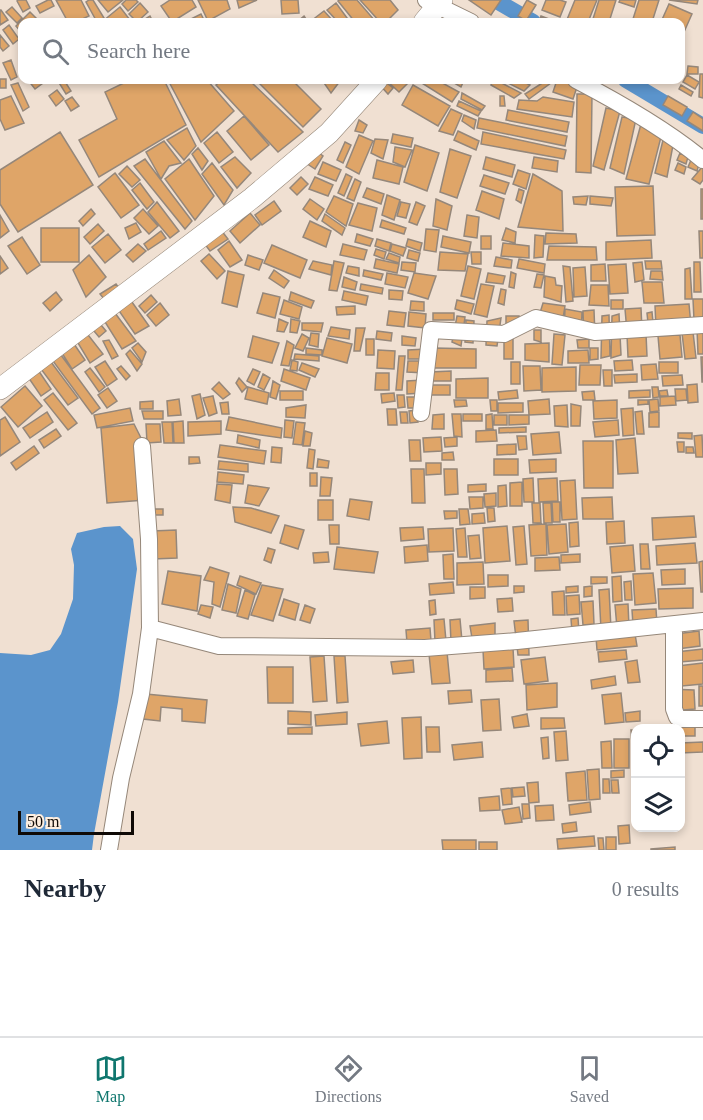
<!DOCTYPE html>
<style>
body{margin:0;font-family:Georgia,serif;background:#f2f2f3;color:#1f2937}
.controls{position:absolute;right:18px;bottom:18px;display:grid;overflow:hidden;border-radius:12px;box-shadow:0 3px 9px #0003}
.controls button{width:54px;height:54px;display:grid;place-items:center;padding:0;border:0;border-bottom:2px solid #e0e1e3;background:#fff;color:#1f2937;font:30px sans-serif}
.scale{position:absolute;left:18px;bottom:15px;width:116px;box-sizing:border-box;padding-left:6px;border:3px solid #0f0a06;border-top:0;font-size:16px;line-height:21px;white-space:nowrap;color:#0f0a06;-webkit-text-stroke:4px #fdeedf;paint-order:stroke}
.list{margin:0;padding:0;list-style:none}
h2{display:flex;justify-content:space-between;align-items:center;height:78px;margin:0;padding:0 24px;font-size:26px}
h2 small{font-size:20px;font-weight:400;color:#747a83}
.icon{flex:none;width:33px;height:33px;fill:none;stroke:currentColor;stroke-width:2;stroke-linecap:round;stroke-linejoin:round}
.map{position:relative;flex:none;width:703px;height:850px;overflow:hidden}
.search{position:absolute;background:#fff;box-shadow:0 3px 9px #0003;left:18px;right:18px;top:18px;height:66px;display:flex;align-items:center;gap:15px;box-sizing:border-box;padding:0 21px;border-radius:12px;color:#747a83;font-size:22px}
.sheet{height:186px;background:#fff}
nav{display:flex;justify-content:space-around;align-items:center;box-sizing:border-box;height:84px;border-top:2px solid #e0e1e3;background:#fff;font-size:16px;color:#747a83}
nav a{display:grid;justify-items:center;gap:3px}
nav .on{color:#0f766e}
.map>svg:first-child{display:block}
</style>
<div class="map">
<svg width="703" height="850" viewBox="0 0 703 850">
<rect width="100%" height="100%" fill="#f0e0d2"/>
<path fill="#5b94cc" d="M120,526l13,13 4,30 -19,133 -24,132 -2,16h-92v-197l31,2 19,-5 11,-16 12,-35 1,-34 -3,-16 6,-16 27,-6z"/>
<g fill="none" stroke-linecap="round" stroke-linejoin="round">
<path stroke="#5b94cc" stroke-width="16" d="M495,0l38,22
M626,80l77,46"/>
</g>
<path fill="#dfa568" stroke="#95877a" stroke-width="1.5" d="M18,0h8l4,8 -7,4 -6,-11z
M48,0h3l3,6 -14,7 -4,-7z
M56,0h25l8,16 -13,6h-8z
M89,0h4l11,18 -7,4 -11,-20z
M98,0h25l-15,12z
M126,0h10l2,2 -10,9 -6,-7z
M170,0h22l4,7 -24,15 -11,-16z
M198,0h29l3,9 -22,12z
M237,0h20l-18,8z
M281,0h17l1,13 -17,1z
M339,0h18l19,22h-21l-17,-21z
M360,0h30l8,10 -12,12h-6z
M469,0h32l-10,15z
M527,0l9,5 -10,16 -8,-5z
M546,0h14l6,2 -6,15 -18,-7z
M575,0h22l-9,22h-22z
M599,0h17l-7,22h-17z
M620,0h16l-2,7 -15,-5z
M639,0h20l-7,22h-6l-13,-3z
M669,0h29l-1,4z
M140,3l8,9 -11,10 -8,-8z
M336,3l14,19h-12l-11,-12z
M669,4l23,10 -12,27v-19h-19z
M12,7l10,11 -5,5 -11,-11z
M120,7l10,13 -3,2h-22l-2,-1z
M0,10h1l7,10 -8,5z
M324,11l10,11h-22l-1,-1z
M30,12l6,6 -4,4h-10l-1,10 -5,-6z
M201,14l4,8h-20z
M150,16l3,6h-13z
M304,16l4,6h-9l-1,-1z
M541,16l16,6h-18z
M49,19h15v3h-15z
M9,25l10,14 -6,5 -10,-14z
M0,35l9,11 -6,5 -3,-4z
M11,60l6,17 -6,3 -8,-17z
M688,66l10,1v7h-11z
M700,74h3v24l-4,-1z
M687,75l12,7 -4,7 -12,-7z
M0,79h6v9h-6z
M28,80h13l2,3 -8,6z
M60,80h4l7,11 -5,3 -8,-13z
M130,80h34l22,45 -87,52 -20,-37 38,-21 -12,-27z
M168,80h39l27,31 -33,31z
M222,80h27l54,52 -25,20 -62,-67z
M256,80h36l29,29 -18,18z
M322,80h17l1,1 -9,12z
M383,80l10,8 -5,6 -9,-10z
M386,80h17l4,4 -8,8z
M417,80h20l22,12 -7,10z
M449,80h15l-3,7z
M492,80h4l25,13 -7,5 -23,-13z
M502,80h18l10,5 -6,6z
M547,80h8l-26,19 -4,-5z
M557,80h6l15,4 -5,15 -20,-7z
M18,83l11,24 -6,4 -12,-26z
M413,85l37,21 -12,20 -36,-21z
M681,85l12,7 -2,4 -12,-7z
M57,90l7,9 -8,7 -7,-10z
M462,93l23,13 -3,4 -21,-11z
M577,94h15l-1,79 -15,-1z
M11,96l13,27 -19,7 -5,-11v-19z
M500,96h4l1,10h-5z
M668,96l19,11 -5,9 -19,-11z
M72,97l7,9 -8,5 -6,-10z
M543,97l31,5 -2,15 -55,-8 2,-9 18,1z
M459,101l22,10 -3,5 -21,-10z
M606,108l14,3 -16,59 -11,-4z
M451,109l11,5 -9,21 -14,-4z
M508,110l61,12 -2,10 -61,-12z
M693,112l10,7v12l-16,-10z
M464,115l12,5 -2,9 -12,-8z
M244,116l25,29 -18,15 -24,-29z
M622,117l14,2 -12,55 -14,-6z
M479,118l88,18 -2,10 -88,-18z
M359,120l8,5 -4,8 -8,-2z
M641,124l21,9 -13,51 -23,-5z
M187,128l9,18 -12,14 -17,-20z
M458,131l21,10 -3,9 -22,-10z
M60,132l33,53 -75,47 -18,-28v-34z
M217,132l16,20 -14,11 -15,-20z
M483,132l83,18 -2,9 -83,-15z
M393,134l20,4 -2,9 -20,-4z
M359,135l14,6 -14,33 -13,-7z
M664,136l10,4 -7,37 -12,-4z
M375,139l13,1 -5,19 -12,-6z
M164,141l17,22 -12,3 -8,13 -15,-27z
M345,142l6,3 -8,18 -6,-3z
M415,145l24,8 -12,38 -23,-9z
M395,147l17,3 -7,17 -12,-5z
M198,148l10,13 -6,9 -10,-16z
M450,149l21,7 -14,42 -17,-6z
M315,150l8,6 -8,13 -9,-6z
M680,153l8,4 -2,7 -9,-4z
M235,157l16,16 -14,15 -16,-21z
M486,157l29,8 -3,12 -29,-8z
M534,157l24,4 -1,11 -25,-4z
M145,159l47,62 -7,8 -51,-63z
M189,159l25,37 -19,24 -30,-41z
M377,160l26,7 -4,17 -26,-6z
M691,160l8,4 -2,7 -9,-4z
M323,162l18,8 -5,11 -18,-7z
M212,163l21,27 -9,15 -22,-31z
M678,163l8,4 -2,7 -9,-4z
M127,166l13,14 -8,7 -13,-13z
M703,166v14l-3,4 -8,-5z
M518,170l12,4 -4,15 -13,-5z
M115,173l24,32 -18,13 -23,-31z
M346,174l6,3 -8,19 -6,-3z
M533,174l29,17 1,40 -45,-4z
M484,175l25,8 -4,11 -25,-8z
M301,177l7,7 -11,11 -7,-7z
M315,177l18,8 -5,11 -19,-7z
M355,179l6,3 -7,19 -7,-3z
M140,183l14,19 -7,7 -15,-19z
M653,186l2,49 -38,1 -2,-49z
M367,188l17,6 -3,10 -18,-7z
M519,189l5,2 -3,12 -5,-3z
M701,189h2v30h-2z
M482,191l22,8 -5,20 -23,-9z
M387,195l13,5 -6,20 -12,-5z
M334,196l19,8 -7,22 -20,-14z
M588,196l-2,9 -12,-1 -1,-7z
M590,196l23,2 -2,8 -21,-2z
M310,199l14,10 -7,11 -14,-11z
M436,199l16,7 -5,24 -14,-4z
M274,201l7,10 -19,14 -7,-10z
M157,202l22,29 -9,7 -22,-26z
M401,202l9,2 -4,14 -9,-2z
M416,202l9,4 -8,19 -8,-3z
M358,203l19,5 -5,23 -23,-6z
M91,209l4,5 -12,12 -4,-5z
M143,209l15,17 -9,8 -15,-16z
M250,213l10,12 -20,18 -10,-12z
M325,214l20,14 -3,7 -20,-14z
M0,215l9,16 -9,7z
M467,215l12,2 -2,21 -13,-2z
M382,220l24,8 -2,6 -24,-7z
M310,221l21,10 -5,16 -23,-10z
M136,223l5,9 -12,7 -4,-11z
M98,224l6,7 -14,13 -6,-7z
M41,228h38v34h-38z
M506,228l10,4 -1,11 -13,-3z
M426,229l13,1 -3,22 -12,-2z
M221,230l7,9 -18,12 -6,-8z
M161,231l5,7 -18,12 -4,-6z
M699,231h4v27h-3z
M546,233l30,1 1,9 -32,1z
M108,234l13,16 -16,13 -13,-16z
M357,234l16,5 -3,7 -15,-4z
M535,235l9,1 -1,21 -9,1z
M443,236l28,6 -2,11 -28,-6z
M481,236h10v13h-10z
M22,237l18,28 -13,9 -19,-28z
M377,239l14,4 -2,8 -14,-5z
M408,239l14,4 -2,8 -14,-5z
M651,240l1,18 -46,2v-18z
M229,241l13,19 -12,7 -12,-17z
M503,243l26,3v12l-28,-2z
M138,244l8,7 -13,11 -7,-7z
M343,244l24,6 -3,10 -24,-5z
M392,244l14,4 -3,8 -13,-5z
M272,245l35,15 -7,18 -36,-15z
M549,246l47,1 1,13h-50z
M376,249l10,3 -2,7 -10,-4z
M409,250l11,3 -2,8 -11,-3z
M440,252l28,2 -3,17 -27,-1z
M471,252h10v12h-9z
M389,253l11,4 -1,6 -13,-4z
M209,254l16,17 -8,8 -16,-18z
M89,255l17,22 -20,20 -13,-27z
M248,255l15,5 -4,10 -14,-5z
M0,256l8,12 -8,6z
M496,257l16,3 -1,8 -17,-2z
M376,259l23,5 -2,9 -23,-5z
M519,259l26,5 -1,9 -27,-5z
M313,261l19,4 -1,10 -22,-6z
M334,261l10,2 -7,28 -8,-1z
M645,261h16l1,8h-16z
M402,262l14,1 -1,9 -14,-2z
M642,262l2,18 -9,2 -2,-19z
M694,262h6l1,30h-7z
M605,264l1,17h-15v-16z
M626,264l2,29 -18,1 -2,-29z
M348,266l11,2v8l-13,-3z
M468,266l13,3 -7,30 -13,-3z
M563,266l7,1 3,34 -7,1z
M585,267l2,29 -13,1 -1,-29z
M690,268l2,31h-7v-30z
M274,270l15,11 -5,7 -15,-10z
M364,270l19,4 -2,6 -18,-4z
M228,271l16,4 -7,32 -15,-4z
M651,271h11l1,9 -13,-1z
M511,272l5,2 -2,14 -5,-1z
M387,273l21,4 -3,11 -20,-4z
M414,273l22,3 -8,23 -20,-6z
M488,273l17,3 -2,8 -17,-2z
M537,274l7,1 -3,13 -7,-1z
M545,276l10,2 1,7 6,1 -1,16 -17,-5z
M344,277l13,5 -2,8 -13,-3z
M642,282h20l2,21h-20z
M116,284l8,11 -15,10 -9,-11z
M361,284l22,4 -1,6 -22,-4z
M481,284l13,2 -7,31 -13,-3z
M591,285h17l1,21 -20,-1z
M501,289l5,1 -2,15 -6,-2z
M389,290l14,1 -1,9 -13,-1z
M344,291l24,5 -2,9 -24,-5z
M56,292l6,8 -12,11 -7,-8z
M291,292l23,9 -3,7 -22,-8z
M263,293l17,4 -5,21 -18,-5z
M127,295l22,31 -14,8 -20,-29z
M151,295l6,7 -12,11 -6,-7z
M693,299h10v20l-9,1z
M284,300l18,7 -3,12 -19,-5z
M457,300l17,4 -3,10 -16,-5z
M611,300h12v9h-12z
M411,301l13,1v9l-14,-1z
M160,303l9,12 -13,11 -9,-11z
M543,303l22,3 -4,24 -25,-4z
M689,304l2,22 -35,1 -1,-21z
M355,306v8l-18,1 -1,-8z
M641,308l1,22 -15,2 -2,-23z
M565,309l17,3 -1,24 -17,-3z
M594,310l1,27h-11l-1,-26z
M389,311l17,2 -2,14 -17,-2z
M409,312l17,2 -1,14 -17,-2z
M652,312l2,21h-5l-2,-20z
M115,313l21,28 -14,8 -17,-27z
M433,313h21v7h-21z
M619,314l2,41 -10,3 1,-42z
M609,315l1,41 -9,2 1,-42z
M457,316l8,1 -4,29 -9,-4z
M506,316h13l-1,17h-12z
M501,318l-4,28 -11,-1 1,-24z
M96,319l10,12 -7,6 -10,-12z
M279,319l9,4 -4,9 -7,-1z
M291,319l9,2 -3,12 -7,-1z
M466,320l8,1 -1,22 -8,-1z
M302,323h21l-2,9 -19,-2z
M331,327l19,3 -1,9 -21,-3z
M356,328h9l-5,23h-6z
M697,329h6v25h-5z
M534,330h7v12l-7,-2z
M85,331l18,23 -13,9 -15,-25z
M377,331l15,2 -1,8 -15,-2z
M693,332l3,26 -11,1 -3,-26z
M311,333l8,1 -1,13 -9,-2z
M302,334l7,4 -6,13 -8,-3z
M554,334l11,1 -3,30 -10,-1z
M646,334l1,22 -19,1 -1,-22z
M680,335l2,22 -22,2 -2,-23z
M253,336l26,7 -7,20 -24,-6z
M402,336l14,2 -1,8 -13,-1z
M504,337h9v22h-9z
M327,338l25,6 -5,19 -25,-7z
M366,339h8v16h-8z
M589,339v9h-11l-1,-8z
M109,340l9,16 -6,3 -9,-18z
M72,341l13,19 -13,9 -12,-19z
M287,341l7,4 -5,21 -8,-1z
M138,343l8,9 -4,10 -10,-14z
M549,343v19l-24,-2v-16z
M306,348l16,2v5l-16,-1z
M435,348l41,1v19h-42z
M590,348h8v11l-8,1z
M426,349v10h-18v-9z
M130,350l12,14 -5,7 -11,-17z
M378,350l17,1 -1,18 -17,-1z
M588,350l1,13h-21v-12z
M58,351l42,57 -8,6 -42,-57z
M295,354l24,2v5l-25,-2z
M399,356h6l-3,34h-6z
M701,357h2v25h-1z
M48,358l30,40 -10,7 -30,-40z
M292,360l6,2 -1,9 -7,-1z
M632,360l1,10 -18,1 -1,-10z
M105,361l12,18 -10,7 -12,-19z
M408,361h17v12l-18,-1z
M511,362h9v22h-9z
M659,362h19v11h-19z
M302,363l17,6 -4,8 -16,-7z
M656,364l2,15 -16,1 -1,-15z
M580,365h21l-1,20h-21z
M121,366l9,10 -4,4 -9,-11z
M523,366h17l1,24 -17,1z
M36,367l15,22 -10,7 -15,-22z
M576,367v24l-34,1v-24z
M90,368l15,19 -6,5 -14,-20z
M253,369l7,3 -6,13 -7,-4z
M284,369l26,9 -4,12 -25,-9z
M603,370h9v16h-8z
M451,371v10h-21v-9z
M376,373h13v17h-14z
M263,374l7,4 -6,12 -6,-3z
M637,374v8l-22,1 -1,-8z
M682,375l1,10 -20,1 -1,-10z
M239,378l8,9 -5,5 -6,-9z
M488,378v20h-32v-19z
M422,380l1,13 -16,1v-13z
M273,381l7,4 -4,14 -6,-2z
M219,382l11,12 -7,5 -11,-10z
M697,384l1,18 -10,1 -1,-18z
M429,385h21v10h-21z
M25,386l17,20 -24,21 -17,-20z
M248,387l21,6 -2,11 -22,-5z
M652,387h6l1,10 -6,1z
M108,388l9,13 -10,7 -9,-13z
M675,389h11l1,11 -11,1z
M517,390l1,8 -19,2 -1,-8z
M650,390v7l-21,1v-7z
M667,390l1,6h-8l-1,-5z
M280,391h23v9h-23z
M594,391l1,9h-12l-1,-8z
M53,393l24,30 -9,7 -24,-30z
M394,393l1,8 -13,2 -1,-9z
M200,394l5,21 -8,4 -5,-23z
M397,395h7l1,12 -7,1z
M213,396l4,17 -8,3 -6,-18z
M675,396l1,9 -16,1v-9z
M407,397h11v11h-10z
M179,399l2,16 -13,1 -1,-15z
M549,399l1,15 -21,1 -1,-14z
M658,399l1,12 -9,1 -1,-12z
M454,400h12l1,6 -12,1z
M490,400h7v11h-6z
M617,400v18l-23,1 -1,-18z
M638,400h10v4l-10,1z
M153,401v8h-13v-7z
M228,402l1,12h-7l-2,-11z
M498,403h25v9l-25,1z
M571,404l10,2 -1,20h-9z
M306,405l-1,13 -19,-1v-9z
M567,405l1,22 -13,-1 -1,-20z
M130,408l3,13 -36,7 -3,-13z
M633,408l1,27 -11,1 -2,-27z
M387,409h9l1,16h-9z
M417,410l1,12 -8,1 -1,-12z
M142,411h21v8h-19z
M642,411l2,23h-7l-2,-22z
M47,412l6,10 -23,16 -7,-10z
M400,412h7l1,11h-7z
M659,412v15h-10v-14z
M444,414v15h-12l1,-14z
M452,414h9l1,23 -8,-1z
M463,414h19v7h-19z
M492,414l1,15h-7v-14z
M494,415h13v10h-13z
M509,415h20v9l-20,1z
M5,417l15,25 -20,14v-36z
M229,417l53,11 -1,10 -55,-8z
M285,420l9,1 -2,17 -8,-1z
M618,420l1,15 -24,2 -2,-15z
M183,421l1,22h-10l-1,-21z
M221,421v13l-33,2v-14z
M162,422h10l1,21h-9z
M296,422l9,1 -3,22 -9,-1z
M134,424l8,16 3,60 -38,3 -6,-75z
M146,424h14l1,18 -14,1z
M526,427v5l-27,1v-5z
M56,429l5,7 -17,12 -5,-8z
M496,430l1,11 -21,1v-11z
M305,431l7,2 -2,13h-7z
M559,432l2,21 -28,2 -2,-21z
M678,433h14v6l-14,-1z
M238,435l22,5 -1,8 -22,-5z
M702,435l1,22h-7l-2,-21z
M517,436h9l1,13 -8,1z
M441,437l1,14 -18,1 -1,-14z
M457,437v9l-12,1 -1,-9z
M635,438l3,35 -20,1 -2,-34z
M409,440h11l1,21h-11z
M583,441h30v47h-29z
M677,442h7v10h-6z
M516,444v10l-19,1v-10z
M220,445l46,6 -2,13 -46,-7z
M34,446l5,7 -23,17 -5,-7z
M272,447l10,1 -1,15 -10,-1z
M686,447h7l1,6h-8z
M309,449l6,1 -2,19 -6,-1z
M453,452l1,8h-12v-7z
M189,457h10l1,6 -11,1z
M318,459l11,2 -1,7 -11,-1z
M494,459h24v16h-24z
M556,459v13l-26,1 -1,-13z
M219,461l29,3v8l-30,-3z
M426,463h15v11l-15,1z
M411,469h13l1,34h-13z
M444,469h13l1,25 -13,1z
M218,472l26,3 -1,9 -26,-2z
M310,473h7v13h-7z
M321,477l11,1 -2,18h-10z
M533,478l1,24h-10l-1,-23z
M557,478l1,23 -19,1 -1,-23z
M575,480l2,39 -15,1 -2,-39z
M522,482v24h-12v-23z
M217,484l15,1 -2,18 -15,-3z
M486,484v7l-18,1v-7z
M248,485l21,3 -10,18 -14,-3z
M506,485l1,21 -9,1v-21z
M496,493v13l-11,1 -1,-13z
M469,497h14v11l-13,1z
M612,497l1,22h-30l-1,-21z
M350,499l22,3 -3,18 -22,-4z
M318,500h15v20h-15z
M552,502h8v20h-7z
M532,503h8l1,20h-8z
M543,503h8l1,20h-8z
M233,507l18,1 28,8 -8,17 -36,-11z
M487,508h7l1,13 -7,1z
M154,509h9v6h-9z
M459,509h9l2,15 -10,1z
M444,511h13v7l-12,1z
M484,513l1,10 -13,1v-10z
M694,516l2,21 -43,3 -1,-22z
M624,521l1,22 -18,1 -1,-22z
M578,522l1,24 -9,1 -1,-24z
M546,524l1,31 -16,1 -2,-31z
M566,524l2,28 -19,2 -2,-29z
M285,525l19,5 -6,19 -18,-6z
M329,525h10v19h-9z
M507,526l3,35 -25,2 -2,-35z
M524,526l3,38 -11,1 -3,-38z
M423,527l1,12 -23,2 -1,-13z
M453,528l1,23 -25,1 -1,-23z
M465,528l2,29h-9l-2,-28z
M176,530l1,28 -24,1 -1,-28z
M479,535l2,23 -11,1 -2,-23z
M695,543l2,20 -40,2 -1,-19z
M640,544h8l2,25h-9z
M427,545l1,16 -23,2 -1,-16z
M633,545l2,26 -23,2 -2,-26z
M337,547l41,5 -4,21 -40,-4z
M268,548l7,2 -4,13 -7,-3z
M328,552l1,10 -15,1 -1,-10z
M453,554l1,25h-10l-1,-24z
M580,554v8l-19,1v-8z
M559,557l1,13 -25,1v-13z
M703,561v31h-2l-2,-30z
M483,562l1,22 -27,1v-22z
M210,567l19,6 -9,34 -8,-3 2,-22 -10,-2z
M685,569v15l-23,1 -1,-15z
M168,571l33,5 -4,35 -35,-7z
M653,573l3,30 -21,2 -2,-31z
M488,575h20v11l-20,1z
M240,576l21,7 -5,11 -19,-9z
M621,576l1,25 -9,1 -1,-25z
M591,577h16v6l-16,1z
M631,581l1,19h-7l-1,-18z
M453,582l1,11 -24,2 -1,-11z
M228,584l13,5 -5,24 -14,-3z
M262,585l21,4 -10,32 -22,-6z
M514,586h10v6l-10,1z
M578,586v6l-12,1v-6z
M592,586v10l-8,1v-10z
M470,587h15v11l-15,1z
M693,588v20l-34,1 -1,-20z
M609,589l2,40 -10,1 -2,-40z
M245,590l10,5 -7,24 -11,-3z
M564,591l1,24h-12l-1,-23z
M579,595l1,19 -13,1 -1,-19z
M512,598l1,13 -15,1 -1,-13z
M284,599l15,5 -4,16 -16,-5z
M435,600l1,14 -6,1 -1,-14z
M593,601l1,23 -11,1 -2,-23z
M628,604l1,23 -12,1 -2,-23z
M201,605l12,2 -3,11 -12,-4z
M305,605l10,4 -5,14 -10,-3z
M656,609l1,15 -24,1 -1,-15z
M578,618l1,14h-7l-1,-13z
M444,619l2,22 -11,1 -1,-22z
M460,619l2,22 -11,1 -1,-22z
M528,620l1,35h-11l-4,-34z
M495,623v14l-23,1 -2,-12z
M430,628l1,13 -24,2 -1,-13z
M699,631l1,15 -30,4 -2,-15z
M635,634l2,12 -40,4 -1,-13z
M513,648l1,19 -30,2 -1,-19z
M703,649v11l-35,3 -1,-10z
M626,650l1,9 -28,3 -1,-10z
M447,652l3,31 -18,1 -3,-30z
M324,656l3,45 -14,1 -3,-45z
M334,656h11l3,46 -11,1z
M545,657l3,24 -24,3 -3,-24z
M413,660l1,12 -21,2 -2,-12z
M637,660l3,22 -12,1 -3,-21z
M703,663v21l-32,3 -2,-20z
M267,667h26v36h-25z
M512,668l1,13 -27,1v-12z
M615,676l1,9 -24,4 -1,-9z
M557,683v24l-30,3 -1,-25z
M699,686h4v20h-4z
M669,689l25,1 1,19 -24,2z
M471,690l1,12 -23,2 -1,-13z
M621,693l3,29 -19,2 -3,-29z
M146,694l61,6 -2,23 -23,-2v-12l-21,-2 -1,14 -17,-2z
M499,699l2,31 -18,1 -2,-31z
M288,711l23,1v13l-23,-1z
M640,711v10l-14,1 -1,-9z
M347,712v12l-31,2 -1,-11z
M527,714l2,12 -15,2 -2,-11z
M421,717l1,41 -18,1 -2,-41z
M541,718h23l1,10 -24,1z
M387,721l2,22 -28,3 -3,-22z
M695,725v11h-15v-8h-2v-2z
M312,727v7h-24v-6z
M426,727h13l1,25h-13z
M631,730h5v28h-3z
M566,731l2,29 -12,1 -2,-29z
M548,737l1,21 -6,1 -2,-21z
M614,739h15v29h-15z
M611,741l1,27h-10l-1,-26z
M482,742l1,15 -29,3 -2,-15z
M703,742v10l-23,1v-10z
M599,769l1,30 -11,1 -2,-30z
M624,770v7l-13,1v-7z
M585,771l2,29 -19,1 -2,-28z
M603,779h6l1,14h-7z
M611,780h7l1,13h-7z
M538,782l1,20 -10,1 -2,-20z
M524,787l1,9 -12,1 -1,-9z
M511,788l1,16 -9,1 -2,-16z
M499,796l1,14 -20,1 -1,-13z
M590,802l1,10 -21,3 -1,-10z
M522,804h7l1,14 -7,1z
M553,805l1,15 -18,1 -1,-15z
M519,807l3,15 -17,2 -3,-14z
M576,822l1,9 -14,2 -1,-9z
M629,825l1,18 -11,1 -1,-18z
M594,836l1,10 -37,3 -1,-10z
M606,837h10v13h-10z
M598,838h5l1,12h-5z
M442,840h34v10h-33z
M479,842h18v8h-18z
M675,847v3h-24v-1z"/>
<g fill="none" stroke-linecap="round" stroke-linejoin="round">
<defs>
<path id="minor" d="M426,0l45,22
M576,80c42,22 90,49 127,80
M421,413l10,-83 73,4 32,-16 59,14 108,-7
M674,625v84l3,8 5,2h21
M150,628l69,18 206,2 92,-7 186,-20
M109,850l12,-72 20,-84 9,-66 -1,-89 -7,-93"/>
<path id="tertiary" d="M424,22l18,-22
M0,389l252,-191 77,-65 48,-53"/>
</defs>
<use href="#minor" stroke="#958779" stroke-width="18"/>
<use href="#tertiary" stroke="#958779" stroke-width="22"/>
<use href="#minor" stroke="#fff" stroke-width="16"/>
<use href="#tertiary" stroke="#fff" stroke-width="21"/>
</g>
</svg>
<div class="controls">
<button><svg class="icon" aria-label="locate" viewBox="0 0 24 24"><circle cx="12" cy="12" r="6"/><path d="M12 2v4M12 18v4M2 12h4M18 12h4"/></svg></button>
<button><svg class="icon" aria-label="layers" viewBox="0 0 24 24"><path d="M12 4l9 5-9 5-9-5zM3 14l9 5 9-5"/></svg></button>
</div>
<div class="scale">50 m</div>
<div class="search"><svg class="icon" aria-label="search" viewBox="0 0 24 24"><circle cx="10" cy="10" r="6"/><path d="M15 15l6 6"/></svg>Search here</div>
</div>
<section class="sheet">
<h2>Nearby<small>0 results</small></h2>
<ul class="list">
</ul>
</section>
<nav>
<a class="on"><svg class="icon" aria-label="map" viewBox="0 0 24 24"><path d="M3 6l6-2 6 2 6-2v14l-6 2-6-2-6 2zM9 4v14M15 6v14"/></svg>Map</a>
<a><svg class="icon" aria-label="directions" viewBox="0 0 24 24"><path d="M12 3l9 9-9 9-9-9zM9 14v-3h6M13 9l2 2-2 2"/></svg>Directions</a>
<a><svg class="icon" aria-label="saved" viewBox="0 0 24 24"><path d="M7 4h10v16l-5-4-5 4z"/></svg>Saved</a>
</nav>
